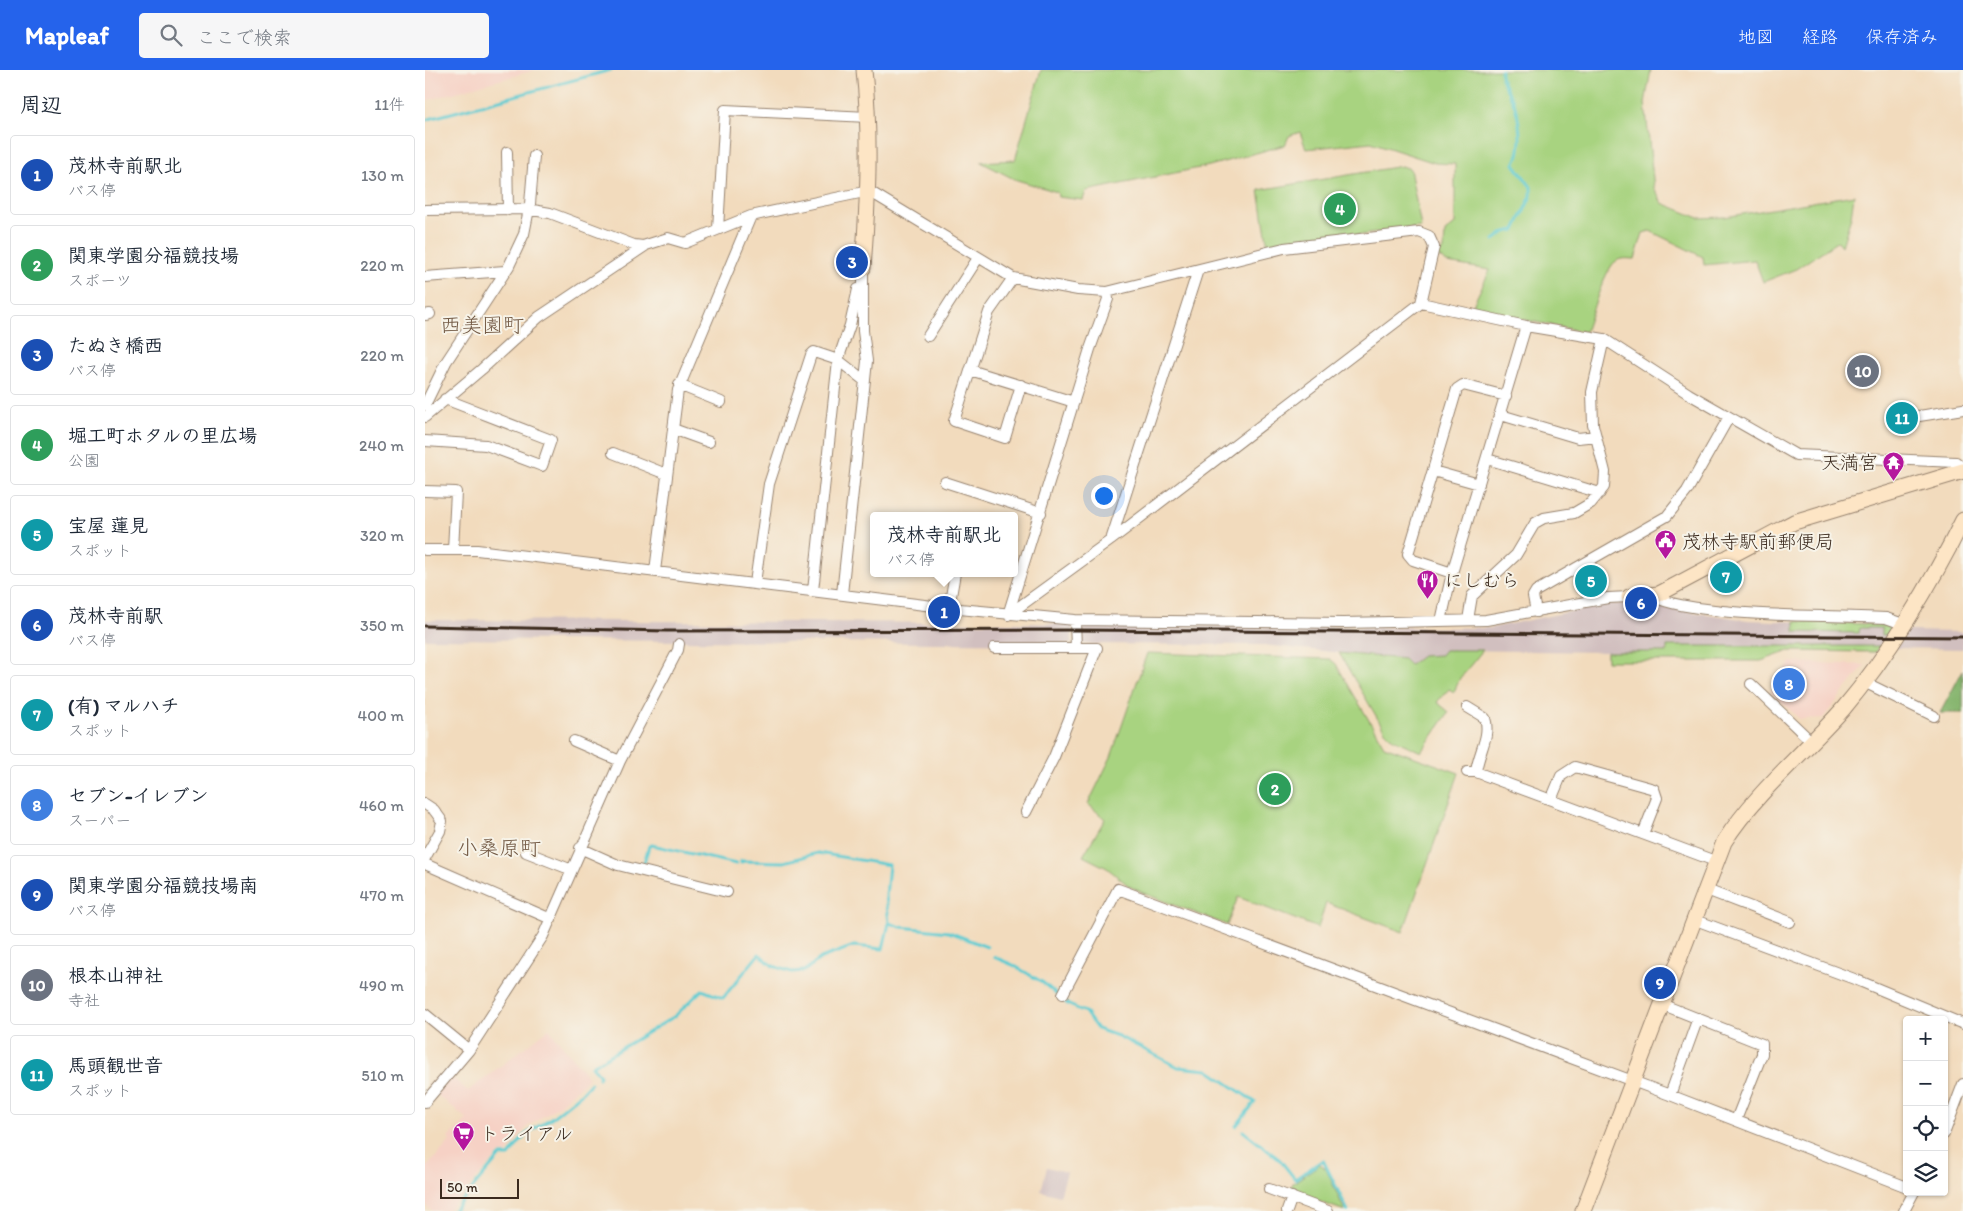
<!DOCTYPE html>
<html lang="ja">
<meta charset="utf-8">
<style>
body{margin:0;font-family:Itim,"Klee One",sans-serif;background:#f6f6f7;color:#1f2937}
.controls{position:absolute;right:15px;bottom:15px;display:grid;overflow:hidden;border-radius:5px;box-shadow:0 1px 4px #0004}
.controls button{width:45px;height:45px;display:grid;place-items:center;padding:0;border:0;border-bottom:1px solid #e0e1e3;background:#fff;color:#1f2937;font:25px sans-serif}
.scale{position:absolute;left:15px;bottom:12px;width:79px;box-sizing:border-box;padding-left:5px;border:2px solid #3b2a1e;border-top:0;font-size:14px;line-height:18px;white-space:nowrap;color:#3b2a1e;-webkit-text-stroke:4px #f7f3e8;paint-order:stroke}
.you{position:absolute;left:678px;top:425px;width:18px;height:18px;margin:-12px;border:4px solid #fff;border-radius:50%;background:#1a73e8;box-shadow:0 0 0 8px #1a73e833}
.badge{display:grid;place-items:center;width:32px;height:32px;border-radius:50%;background:#2563eb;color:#fff;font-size:16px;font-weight:700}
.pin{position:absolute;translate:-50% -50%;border:2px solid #fff;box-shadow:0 1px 5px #0006}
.popup{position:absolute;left:445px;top:442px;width:148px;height:65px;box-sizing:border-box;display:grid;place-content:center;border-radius:5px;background:#fff;filter:drop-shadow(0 1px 4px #0005);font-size:16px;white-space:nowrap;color:#747a83}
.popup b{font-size:19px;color:#1f2937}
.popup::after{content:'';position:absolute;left:50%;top:100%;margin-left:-10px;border:10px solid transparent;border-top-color:#fff}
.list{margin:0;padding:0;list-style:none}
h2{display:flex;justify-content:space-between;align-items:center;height:65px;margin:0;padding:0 20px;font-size:21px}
h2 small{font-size:16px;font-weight:400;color:#747a83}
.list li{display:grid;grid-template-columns:32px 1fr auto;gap:15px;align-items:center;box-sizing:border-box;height:80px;margin:0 10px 10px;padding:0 10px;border:1px solid #e0e1e3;border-radius:5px}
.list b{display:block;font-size:19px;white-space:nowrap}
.list p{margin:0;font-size:16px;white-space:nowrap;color:#747a83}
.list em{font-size:16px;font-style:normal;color:#747a83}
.icon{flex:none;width:28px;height:28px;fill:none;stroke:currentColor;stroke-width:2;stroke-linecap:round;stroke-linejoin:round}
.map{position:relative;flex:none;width:1538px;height:1141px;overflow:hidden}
header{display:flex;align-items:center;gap:30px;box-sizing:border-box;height:70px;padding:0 25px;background:#2563eb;color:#fff}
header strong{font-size:24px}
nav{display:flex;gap:28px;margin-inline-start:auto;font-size:18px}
.search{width:350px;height:45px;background:#f6f6f7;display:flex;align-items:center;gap:12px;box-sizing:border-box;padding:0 18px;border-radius:5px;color:#747a83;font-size:19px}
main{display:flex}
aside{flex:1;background:#fff}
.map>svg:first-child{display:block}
</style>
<header>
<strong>Mapleaf</strong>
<div class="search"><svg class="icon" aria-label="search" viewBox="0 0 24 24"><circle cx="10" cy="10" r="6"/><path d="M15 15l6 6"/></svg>ここで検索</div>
<nav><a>地図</a><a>経路</a><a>保存済み</a></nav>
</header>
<main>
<aside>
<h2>周辺<small>11件</small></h2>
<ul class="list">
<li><span class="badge" style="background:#1a4fb4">1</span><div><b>茂林寺前駅北</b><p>バス停</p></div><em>130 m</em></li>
<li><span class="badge" style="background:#2e9e5b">2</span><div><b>関東学園分福競技場</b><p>スポーツ</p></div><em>220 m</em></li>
<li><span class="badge" style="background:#1a4fb4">3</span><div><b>たぬき橋西</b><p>バス停</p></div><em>220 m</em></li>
<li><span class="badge" style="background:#2e9e5b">4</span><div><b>堀工町ホタルの里広場</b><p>公園</p></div><em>240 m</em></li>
<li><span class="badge" style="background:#0f9aa8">5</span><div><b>宝屋 蓮見</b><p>スポット</p></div><em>320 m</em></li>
<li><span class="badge" style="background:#1a4fb4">6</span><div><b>茂林寺前駅</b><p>バス停</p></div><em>350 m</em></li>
<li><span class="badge" style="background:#0f9aa8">7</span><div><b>(有) マルハチ</b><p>スポット</p></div><em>400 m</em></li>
<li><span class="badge" style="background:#3f7fe0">8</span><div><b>セブン-イレブン</b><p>スーパー</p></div><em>460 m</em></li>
<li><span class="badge" style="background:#1a4fb4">9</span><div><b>関東学園分福競技場南</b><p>バス停</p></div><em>470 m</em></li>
<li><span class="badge" style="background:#6b7280">10</span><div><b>根本山神社</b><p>寺社</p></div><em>490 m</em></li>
<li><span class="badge" style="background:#0f9aa8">11</span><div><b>馬頭観世音</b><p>スポット</p></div><em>510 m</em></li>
</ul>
</aside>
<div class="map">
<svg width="1538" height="1141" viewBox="0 0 1538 1141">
<rect width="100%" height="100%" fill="#f7f3e8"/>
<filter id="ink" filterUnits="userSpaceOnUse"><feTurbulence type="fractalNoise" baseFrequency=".02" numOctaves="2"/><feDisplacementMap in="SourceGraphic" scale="10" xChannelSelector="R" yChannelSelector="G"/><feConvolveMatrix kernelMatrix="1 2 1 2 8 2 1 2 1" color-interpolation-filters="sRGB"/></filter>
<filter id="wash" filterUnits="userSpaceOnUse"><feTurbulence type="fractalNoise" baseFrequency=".0096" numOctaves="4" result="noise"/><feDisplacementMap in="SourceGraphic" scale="20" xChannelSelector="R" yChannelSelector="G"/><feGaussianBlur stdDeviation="1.12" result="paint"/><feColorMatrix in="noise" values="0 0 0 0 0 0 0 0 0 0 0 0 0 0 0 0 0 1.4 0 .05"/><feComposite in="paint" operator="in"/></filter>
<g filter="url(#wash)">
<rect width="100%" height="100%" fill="#f2dbbd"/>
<path fill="#f6d1c5" d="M0,0h110l-110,31z
M1366,592l74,3 -42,53 -23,1 -30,-27z
M124,959l40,49 -32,29 -30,20 -21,27h-7l-52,57h-14l-8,-6v-36l25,-28 -2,-3 19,-19 -31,-25 14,-18 18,15z"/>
<path fill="#d1bfbf" d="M1206,533l117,17 140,5 2,5 -14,22 -87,-1 -28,10h-154l-1,-9 -161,-2 -4,5 -19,1 -13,9 -5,-6 -142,-14 -178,-1 -4,-3v-13l2,-3 409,3 111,-23z
M0,550l584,3 62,1 2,3 -2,17 -646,-5z
M1483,561l55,1v17l-68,-1z
M622,1097l20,5 -7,24 -19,-5z"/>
<path fill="#a8d380" stroke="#727e4f" d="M616,0h610l-6,33 9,85 8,15 37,15 26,-1 129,-22 -3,22 -9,29 -4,-5 -42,28 -33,13 -8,-22 -51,5 -1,-8 -53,-26 -7,2 -8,26c-7,0 -14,-2 -20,3 -11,9 -24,54 -30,70l-114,-23 19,-39 -43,-7 -11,-8 8,-6 1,-17 10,-8v-60l-20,-1 -64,-21 -65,7 -6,-17 -11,4 -4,9 -76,21 -123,25 -3,9 -25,-3 -1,-5 -43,-13 -33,-17 34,-2z
M977,96l8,3 11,58 -153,20 -9,-57z
M1370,551l93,4 2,5 -1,5h-7v-7h-22l-1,5 -64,-1z
M1242,576h213l-4,6 -87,-1 -28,10h-154v-9h60z
M1020,580h38l-23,28 -6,14 -5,-3 -12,13 12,10 -28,40 -28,-13 -8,-8 -46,-78 65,6 6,6 12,-9 19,-1z
M722,583l183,6 6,5 48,82 75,27 -56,159 -77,-29 -8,25 -80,-31 -11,28 -84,-32 -14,-7 -22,-18 -24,-12 22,-37 -17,-15 23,-47z
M895,1094l6,5 19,42 -55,-20 3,-8z"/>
<path fill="#86b56e" stroke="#607046" d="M1538,600v43h-23z"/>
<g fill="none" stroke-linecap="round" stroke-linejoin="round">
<path stroke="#5dcbd1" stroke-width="3" d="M0,50l186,-50
M1069,170l11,-8 10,-2 16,-34v-9l-17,-23c10,-16 6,-48 -2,-65 -5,-11 -12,-17 -11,-29
M316,793v-2l43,1 34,-9 71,12 -3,31 3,27 12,4 48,5 38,15
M218,796l6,-20 3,-1 84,19
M569,887l19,8 29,17 27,23 16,7 12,17 21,7 60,31 30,3 47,32 -19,24
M174,1008l1,-3 -8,-9 83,-50 27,-26 21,8 36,-44 14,12 19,6 12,-1 17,-13 33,-12 29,3 6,-26
M818,1061l37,29 15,19 28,-19 25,51
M28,1141l47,-55h9l16,-21 29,-19 27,-22 10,-11"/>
</g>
</g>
<g filter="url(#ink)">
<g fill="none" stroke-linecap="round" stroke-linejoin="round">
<defs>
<path id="street" d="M82,82l1,58
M0,140l102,-1 23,4 84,32 9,1 25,-8 17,5 66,-27 118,-25 144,87 65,12 29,2 177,-44 135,-16 10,4 5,11 -13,56 -310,237 -103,75
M293,159l7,-119 143,7
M0,207l80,-6
M588,208l-24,34 -35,109 51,17 16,-53
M996,233l105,23 78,13 85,55 107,61 160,7 7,6
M0,245l5,-1
M503,266l50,-78
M545,300l104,32
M254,315l42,17
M0,335l21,-43 63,-96 15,-32 6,-30 4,-48
M1076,345l77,23 18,-2
M0,347l57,-48 57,-52 106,-71
M1483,351l5,-4 50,-8
M248,359l36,13
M0,371l61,4 56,21 9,-26 -106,-41
M188,383l53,21
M1062,389l113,34
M1008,401l46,13
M520,412l96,31
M0,421l31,1 -3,58
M686,470l87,-270
M0,480h52l472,58 126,12 268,3 143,-3 122,-22 21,-1
M230,501l23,-181 73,-174
M1027,503l-39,-13 -5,-6 49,-165 6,-4 43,11
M330,513l14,-99 42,-129 3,-3 24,8 27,21
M388,521l25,-231 12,-35 8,-36
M417,524l25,-233 -4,-30v-63
M1226,526c23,10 47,12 71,15 55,6 109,4 164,7l17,6
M524,538l6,-35
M1111,542l-3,-16 3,-5 131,-75 20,-25 42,-74
M583,545l82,-266 18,-50 -1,-7
M650,550l1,28
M1043,550l4,-24 44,-41 19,-32 9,-5 30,-5 17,-10 13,-16 1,-15 -12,-47 -1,-33 12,-53
M1016,551l11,-48 74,-247
M569,578h103l-43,109 -28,55
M1439,612l70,34
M1326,614l61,58
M1042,637l18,11c6,18 -7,35 -9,54
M149,671l46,20
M1042,702h9l239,89
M1126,730l10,-24 14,-9 79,22 3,9 -14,36
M0,734l9,6 8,11 -2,10 -15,27
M155,778l38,17 109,27
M101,782l46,18
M0,794l126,55
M1279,819l86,33
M1268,849l164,61 106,44
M638,924l55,-105 552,206 237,92
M1236,934l101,40v10l-26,66
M0,944l44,36
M1245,1025l28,-77
M0,1032l44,-52 74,-114 77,-175 58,-111 1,-6
M1519,1064l19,-50
M844,1119l59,22
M862,1141l5,-14
M1479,1141l10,-19"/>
<path id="secondary" d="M438,198c5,-67 8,-132 1,-198
M1204,527l30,-3 135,-72 169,-51
M1158,1141l141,-369c32,-50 80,-89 119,-133 45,-53 89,-126 120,-189"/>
</defs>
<use href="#street" stroke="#96826e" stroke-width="12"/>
<use href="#secondary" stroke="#96826e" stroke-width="17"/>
<use href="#street" stroke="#fff" stroke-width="10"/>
<use href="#secondary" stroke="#fde5c5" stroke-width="15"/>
<path stroke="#3b2a1e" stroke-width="3" d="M0,556l242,5 409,-1 887,7"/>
</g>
</g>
<defs>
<symbol id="temple-pin" viewBox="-11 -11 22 30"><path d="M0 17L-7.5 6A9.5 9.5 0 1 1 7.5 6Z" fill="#b5179e" stroke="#f7f3e8"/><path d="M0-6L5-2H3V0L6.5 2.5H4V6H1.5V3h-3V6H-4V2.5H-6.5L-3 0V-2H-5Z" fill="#fff"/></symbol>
<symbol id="civic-pin" viewBox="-11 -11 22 30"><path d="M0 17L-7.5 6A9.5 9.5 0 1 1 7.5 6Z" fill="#b5179e" stroke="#f7f3e8"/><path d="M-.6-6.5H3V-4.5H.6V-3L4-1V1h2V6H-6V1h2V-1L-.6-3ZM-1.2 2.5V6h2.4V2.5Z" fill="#fff"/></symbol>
<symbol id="restaurant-pin" viewBox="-11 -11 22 30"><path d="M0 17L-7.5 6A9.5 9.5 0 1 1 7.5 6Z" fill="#b5179e" stroke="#f7f3e8"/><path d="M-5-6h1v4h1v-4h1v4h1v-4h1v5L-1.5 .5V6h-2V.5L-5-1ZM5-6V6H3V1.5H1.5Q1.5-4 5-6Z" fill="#fff"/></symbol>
<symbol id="supermarket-pin" viewBox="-11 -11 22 30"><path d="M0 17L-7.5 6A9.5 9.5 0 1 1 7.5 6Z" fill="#b5179e" stroke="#f7f3e8"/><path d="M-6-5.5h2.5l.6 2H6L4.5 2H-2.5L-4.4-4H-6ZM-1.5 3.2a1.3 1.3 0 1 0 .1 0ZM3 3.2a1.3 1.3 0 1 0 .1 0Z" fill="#fff"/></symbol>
</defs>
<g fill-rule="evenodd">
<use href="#temple-pin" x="1456" y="380" width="25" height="34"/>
<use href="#civic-pin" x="1228" y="458" width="25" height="34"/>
<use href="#restaurant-pin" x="990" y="498" width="25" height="34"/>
<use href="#supermarket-pin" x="26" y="1050" width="25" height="34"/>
</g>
<g text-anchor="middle" stroke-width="4" stroke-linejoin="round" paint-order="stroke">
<g font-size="19" fill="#3b2a1e" stroke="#f7f3e8" text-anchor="start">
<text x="1453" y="399" text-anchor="end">天満宮</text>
<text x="1257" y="478">茂林寺駅前郵便局</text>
<text x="1019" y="517">にしむら</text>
<text x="55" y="1070">トライアル</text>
</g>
<g font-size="21" fill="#745b46" stroke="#f7f3e8">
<text x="57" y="262">西美園町</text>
<text x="74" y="785">小桑原町</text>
</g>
</g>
</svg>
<div class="controls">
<button>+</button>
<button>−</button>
<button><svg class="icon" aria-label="locate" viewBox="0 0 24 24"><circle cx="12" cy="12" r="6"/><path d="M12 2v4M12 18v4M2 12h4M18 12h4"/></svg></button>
<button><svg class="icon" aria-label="layers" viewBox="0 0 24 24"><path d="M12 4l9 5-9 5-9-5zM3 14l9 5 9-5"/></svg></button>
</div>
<div class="scale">50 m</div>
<div class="you"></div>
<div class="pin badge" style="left:519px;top:542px;background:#1a4fb4">1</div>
<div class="popup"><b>茂林寺前駅北</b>バス停</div>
<div class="pin badge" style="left:850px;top:719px;background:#2e9e5b">2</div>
<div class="pin badge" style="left:427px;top:192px;background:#1a4fb4">3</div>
<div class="pin badge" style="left:915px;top:139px;background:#2e9e5b">4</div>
<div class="pin badge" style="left:1166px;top:511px;background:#0f9aa8">5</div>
<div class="pin badge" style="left:1216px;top:533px;background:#1a4fb4">6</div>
<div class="pin badge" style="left:1301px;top:507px;background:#0f9aa8">7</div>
<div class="pin badge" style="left:1364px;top:614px;background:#3f7fe0">8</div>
<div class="pin badge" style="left:1235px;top:913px;background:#1a4fb4">9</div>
<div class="pin badge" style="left:1438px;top:301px;background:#6b7280">10</div>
<div class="pin badge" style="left:1477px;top:348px;background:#0f9aa8">11</div>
</div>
</main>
